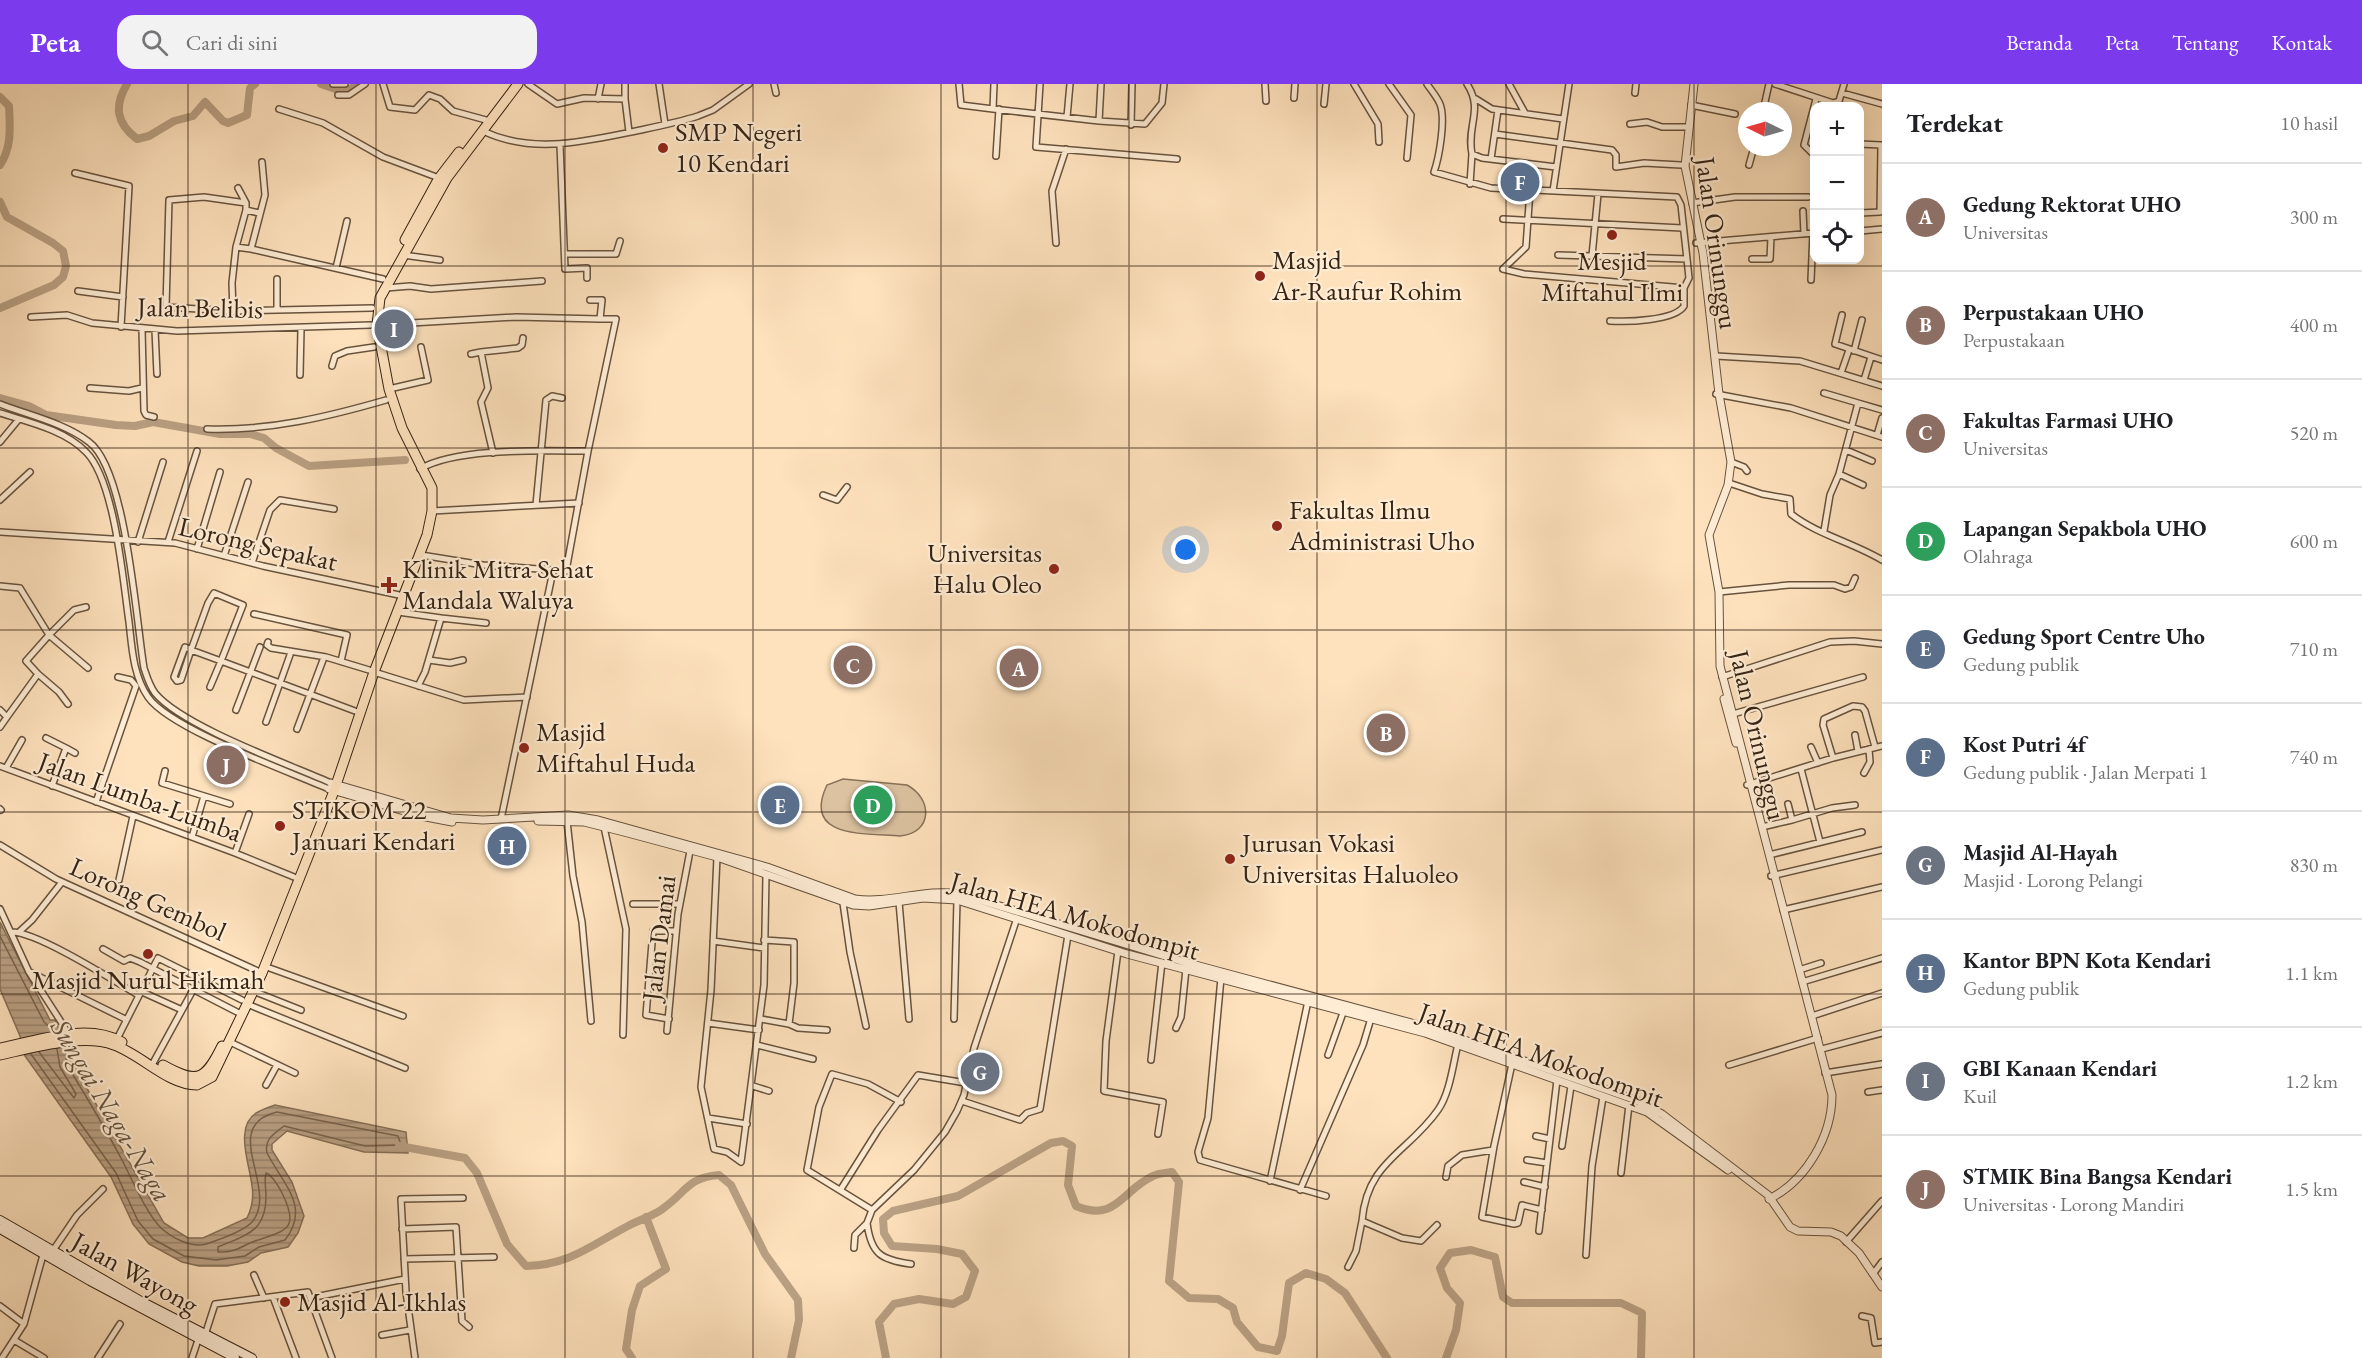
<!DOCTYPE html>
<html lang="id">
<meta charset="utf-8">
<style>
body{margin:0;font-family:"EB Garamond",serif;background:#f2f2f2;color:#202124}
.controls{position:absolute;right:18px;top:18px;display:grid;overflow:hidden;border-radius:12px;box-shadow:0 6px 24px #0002}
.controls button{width:54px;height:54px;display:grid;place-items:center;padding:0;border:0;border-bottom:2px solid #e0e0e0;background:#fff;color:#202124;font:30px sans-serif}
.compass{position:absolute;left:1738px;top:18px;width:54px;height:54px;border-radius:50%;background:#fff;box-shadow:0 6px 24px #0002;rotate:275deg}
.you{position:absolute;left:1186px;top:466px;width:21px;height:21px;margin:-15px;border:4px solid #fff;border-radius:50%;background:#1a73e8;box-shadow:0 0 0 9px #1a73e833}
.badge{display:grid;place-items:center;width:39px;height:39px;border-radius:50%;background:#7c3aed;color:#fff;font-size:20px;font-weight:700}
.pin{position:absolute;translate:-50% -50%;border:3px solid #fff;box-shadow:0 2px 6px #0006}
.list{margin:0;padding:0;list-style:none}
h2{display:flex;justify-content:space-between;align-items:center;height:78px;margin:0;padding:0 24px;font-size:26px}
h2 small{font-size:20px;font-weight:400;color:#757577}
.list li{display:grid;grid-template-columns:39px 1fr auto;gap:18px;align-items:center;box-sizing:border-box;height:108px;padding:0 24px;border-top:2px solid #e0e0e0}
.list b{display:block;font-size:22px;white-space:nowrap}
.list p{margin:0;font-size:20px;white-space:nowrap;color:#757577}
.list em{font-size:20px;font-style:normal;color:#757577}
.icon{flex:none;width:33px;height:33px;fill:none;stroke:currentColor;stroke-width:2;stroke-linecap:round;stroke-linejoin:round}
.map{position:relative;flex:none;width:1882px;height:1274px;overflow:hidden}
header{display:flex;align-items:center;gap:36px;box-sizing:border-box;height:84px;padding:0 30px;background:#7c3aed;color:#fff}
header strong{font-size:28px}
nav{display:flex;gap:33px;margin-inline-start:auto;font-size:21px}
.search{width:420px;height:54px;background:#f2f2f2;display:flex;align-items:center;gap:15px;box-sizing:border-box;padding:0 21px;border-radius:18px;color:#757577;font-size:22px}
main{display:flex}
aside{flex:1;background:#fff}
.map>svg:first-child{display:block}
</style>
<header>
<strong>Peta</strong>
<div class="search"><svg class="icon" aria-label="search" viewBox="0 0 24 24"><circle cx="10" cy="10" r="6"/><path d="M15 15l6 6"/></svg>Cari di sini</div>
<nav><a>Beranda</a><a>Peta</a><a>Tentang</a><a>Kontak</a></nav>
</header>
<main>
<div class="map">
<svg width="1882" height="1274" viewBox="0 0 1882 1274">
<defs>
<pattern id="water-rules" width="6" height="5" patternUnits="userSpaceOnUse" patternTransform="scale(1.5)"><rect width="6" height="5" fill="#baa184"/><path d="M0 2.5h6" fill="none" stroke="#98836b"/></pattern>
</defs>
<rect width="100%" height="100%" fill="#fee2bd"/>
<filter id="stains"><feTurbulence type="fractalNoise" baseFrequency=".00333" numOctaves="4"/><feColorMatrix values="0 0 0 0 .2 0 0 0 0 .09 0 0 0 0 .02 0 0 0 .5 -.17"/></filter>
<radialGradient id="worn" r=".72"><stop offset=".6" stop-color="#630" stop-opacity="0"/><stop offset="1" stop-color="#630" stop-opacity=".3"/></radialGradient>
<path fill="#dcc2a0" stroke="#89725a" stroke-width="1.5" d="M843,695l64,6c26,14 26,48 -7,51 -34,-3 -99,3 -73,-51z
M770,706l25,7 -6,22 -24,-7z"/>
<path fill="url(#water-rules)" stroke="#856f57" stroke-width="1.5" d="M0,838l50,98h5l3,7 7,2 8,27 -1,6 92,161 24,15h15l44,-20c5,-10 7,-20 5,-32 -2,-21 -19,-61 6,-74 5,-3 12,-5 17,-7l131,27 2,21 -44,-1 -77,-21 -15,13v6l20,32 12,34 -6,17 -10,14 -27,6 -13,9 -21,4h-28l-17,-4 -33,-18 -16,-20 -22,-47 -86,-121 -5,-20 -20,-47z"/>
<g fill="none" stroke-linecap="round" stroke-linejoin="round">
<path stroke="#78624c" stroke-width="1.5" d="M0,852l44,86 9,8
M39,968l35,46 2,-4 -16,-27 -3,-18
M31,970l85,119 22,48 15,18 31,17 32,4 29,-4 14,-9 26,-7c26,-33 -2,-56 -18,-87 -3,-14 7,-19 17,-27l81,20 36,-1 -3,-9 -121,-24c-59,14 3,77 -25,110 -9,10 -34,18 -46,22 -15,4 -34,-6 -45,-16 -15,-15 -29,-49 -39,-68 -17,-32 -36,-64 -55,-95l-2,-17
M266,1089c7,3 13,14 17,22 16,34 4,35 -25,45 -16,5 -21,13 -40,12v-5c28,-12 48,-15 48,-51 0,-7 -2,-17 0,-23z"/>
<path stroke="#baa184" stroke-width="8" d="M127,0c-13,22 -11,39 10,55l12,-3 25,-15 19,-5 12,-14 18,19 5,2 19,-8 3,-27 5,-4
M321,0l23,8 16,-8
M0,13l9,9c1,21 3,41 -9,59
M0,118l7,15 46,26 10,8 3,15 -3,11 -9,8 -54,23
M0,314l29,8 17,9 70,10 19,1 18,-4 67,12h30l14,4 12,10 33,18 96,-6
M399,1062l66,12 12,15 30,71 19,22c44,-1 65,-21 102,-40 12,-7 27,-10 37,-19 23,-17 22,-29 54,-32l12,10 34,69 33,46 1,20 -8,38
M632,1274l-6,-9 6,-39 8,-24 26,-17 -20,-52
M886,1274l-7,-36 15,-18 25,-5 34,5 13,-7 9,-26 -13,-17 -25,-5 -45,-3 -8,-13 -1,-14 10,-8 65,-15 93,-53 12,-2 9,5 -4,39 8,21c40,17 46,-16 77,-30 5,-3 13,-3 19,-4l7,10 -10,99 20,17 29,1 15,9 4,14 21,25 19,4 5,-15 7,-53 17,-10 20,6 19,14 42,65
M1446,1274l10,-28 4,-27 -13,-15 -7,-20 10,-15 21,-3 24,7 8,40 9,6h109l21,10 -1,45"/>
<defs>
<path id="minor" d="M333,0h12
M383,0l7,23 25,3 14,-15 11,4 13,12 33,9
M528,0l29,20 27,-6 41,1 4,33
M625,0v15
M659,0l6,40
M774,0l2,9
M959,0l2,21 32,4
M994,0l-1,25 106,12 2,-37
M1040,0l-4,63 141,12
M1265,0l1,17
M1354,0l24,40 1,18
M1389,0l22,31 -4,43
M1427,0c4,6 10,13 13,20 6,15 -1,54 -6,68l57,16 186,9 4,8 6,54
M1467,0c17,26 -1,42 5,70l10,4 74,9
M1509,0l16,29
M1775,0l58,19 6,-2 5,-17
M1635,9l1,-9
M1842,9l40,11
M338,11h11l16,-11
M1294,14l1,-14
M598,15l3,-15
M1476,15l16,10 71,10
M1324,20l2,-20
M1691,21l44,9
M279,25l44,14 60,34 56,21
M1763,27l6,-27
M1067,33l3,-33
M1099,37l46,3 17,-21 2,-19
M1630,40l17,-2 15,5h27
M1131,41l1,-41
M483,47c48,23 99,11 148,1 23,-5 45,-9 67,-16l15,-6 36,-26
M1495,50l117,16 4,5v12l28,-4 37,2
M1860,60l21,1 -1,67 -20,1
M560,61l5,124 22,-1v10
M1814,71l-10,-10 12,-46
M996,72l3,-47
M1491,75l7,-49
M262,78l3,33 -14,54 132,30
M1749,81l5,-18
M75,89l54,13 -8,141
M1470,100l2,-30
M238,104l8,15v7l13,3
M1553,107l16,-107
M246,119l-42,-6 -35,3 -3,107 65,4 141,-3
M1692,119l43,-6h73
M1803,127l1,23
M1503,135l179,9
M1860,147l22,-2
M1056,159l-4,-52 14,-42
M1696,159l118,-10
M236,163l10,-37
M565,170h51l4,-13
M403,171l37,5
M1592,172l6,-62
M1752,175h18l1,-22
M336,184l11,-47
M1503,185l21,5 160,14 5,-10 -2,-19 -129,-4
M1503,185l23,-22 4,-57
M277,195v31
M1811,196l2,-47
M386,204l24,-2 21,3 111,-8
M78,207l45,6
M233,227l-1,-28 4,-36 15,2
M1842,231l-7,29 47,16
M31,233l36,-2 25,8 85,8 194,-6
M1610,237c16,1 65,0 74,-15v-18
M377,241l139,-8 84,2 2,-19h-12
M142,245l2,82 2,4 8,2
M155,246l2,44
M1854,267l8,-31
M471,270l10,-2
M1716,272l84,5 82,25
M332,282l3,-10 12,-5 27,-4
M1841,289l8,-23
M300,291l1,-46
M1864,296l7,-23
M90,304l39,3 13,-3
M389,305l39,-9 -7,-33
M1824,309l34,10
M1716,310l75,14 91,29
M0,320c28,11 65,19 89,38 37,27 47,178 55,226 3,9 5,17 11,25 27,33 133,71 176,90
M0,329c28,9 65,17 86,39 29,29 37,129 43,170 3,26 4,53 19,75 22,32 140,74 181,92
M207,345c62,2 120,-12 179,-29
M1877,351l5,-17
M0,358l19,-23
M1846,366l26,11
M493,369l-12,-51 7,-14 -7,-36 37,-4 4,-3 1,-7
M1731,378l13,5 3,4
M420,385c37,-22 125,-18 168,-18l28,-132h-16
M1839,390l24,11
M1729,399l33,11 28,5 1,15c27,21 61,28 91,46
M823,411l14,5 10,-13
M0,416l30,-28
M536,421l10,-105 6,-4 10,2
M432,427l147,-8
M1824,447l6,-36 9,-21 19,-71 24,7
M0,448l175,11 88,23 136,29
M138,458l25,-80
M168,458l29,-91
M197,465l23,-77
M421,471l62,10 83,6 22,-120
M224,472l24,-74
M252,479l18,-53 10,-10 54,9
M0,502l20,2 29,47 -23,26 12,13 -31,43
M1719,508l70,-7h45l11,4 6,-2 4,-9
M214,509l29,12 -22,56 -30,-11 17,-47z
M86,523l-12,3 -25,25 39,33
M398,528l43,6 -16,54 -7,14
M254,530l93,21 -6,26
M441,534l45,5
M268,558l-1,3 4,3 55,9 43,13
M185,563l6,3 -10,30 -4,1 -3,-4z
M290,571l-10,28 75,28
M429,576l21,3 13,-3
M374,588l90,28 63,-3
M38,590l21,18 9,12
M1722,593l108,-35 24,-1 28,3
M210,603l11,-26 59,22 -14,39
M0,626l7,7 -7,10
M236,626l24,-63
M1733,630l130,-37
M297,645l26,-69
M1855,651l3,16
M46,654l20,10 -14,38
M1811,663l7,16
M66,664l9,5
M1833,674l-10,-33 1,-6 29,-13 9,1 3,4 10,36
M0,682l235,87 64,26
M6,684l16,-28
M1801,685l19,73
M165,687l-3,12 68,21
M1864,689l6,-11 -1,-13
M1747,701l86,-27 49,-12
M96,718l40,-116 -5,-6 -13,-3
M0,725l1,1
M501,735l52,-248
M1792,736l40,-12 23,-3
M567,737l6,55 9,46 9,99
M604,743l22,102 -3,106
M1762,743l30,-7 -4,-16
M192,753l12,-41
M0,761l56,34 206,94
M235,769l14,-39
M1769,771l93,-23
M717,773l-6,133 -10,97 13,62 13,3 14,10 23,-177 2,-110
M1771,792l111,-26
M119,796l14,-64
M899,818l10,117
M843,819l7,49 16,74
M633,820h46
M0,825l29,63 36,56
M1783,826l99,-23
M11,848c25,-1 102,48 127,63
M19,848l13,-12 30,-38
M713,857l51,7
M103,865l21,12 6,-3 10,4 97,50
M1118,867l-12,90 -2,50 59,11 -5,32
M264,882l139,50
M1799,886l22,-7
M30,888l95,47
M1221,894l-13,140 -10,34 2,8 126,36
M1802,898l80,-24
M140,907l42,19
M253,907l48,19
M247,920l158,64
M1812,932l70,-23
M669,935l-23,-4 7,-84h23
M761,935l28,5 5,-41v-41l-30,-2
M954,935l3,-119
M708,939l51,7
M789,940l9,4 29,2
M1176,944l5,-11 5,-48
M667,947l11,-117 12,-63
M117,955l41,-81 84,42
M230,958l65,31
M757,961l56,14
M1822,965l60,-16
M1328,971l16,-45
M1151,976l11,-98
M1512,980l-18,82 -12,71 32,7 4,-1 4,-18 20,5
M152,981l41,-75
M1729,981l89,-27
M1825,989l57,-9
M266,1001l11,-20
M753,1002l16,5
M1868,1008l14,-2
M962,1017l58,19 7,-7 13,-4 28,-174
M708,1034l39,6
M1536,1052l14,3
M1562,1062l9,-60
M1527,1076l20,3
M1621,1089l8,-68
M1446,1093l2,-11 14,-11 31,-5
M1270,1097l38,-180
M1524,1098l21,5
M841,1105l37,-59 40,-55 48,8
M1300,1106l63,-145 9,-30
M872,1126l-65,-40 12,-63 13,-33 36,10 33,18
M867,1139c4,31 14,37 44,41
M1437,1141l-16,16 -19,-3 -40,-17c5,-60 46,-68 76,-111 12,-17 15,-46 20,-66
M402,1145l54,-2 6,94 7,6
M1539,1147l18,-151
M1846,1158l36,-41
M854,1164l1,-13 12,-12 5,-13 42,-40 31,-38 12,-21 7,-16 10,-47 43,-130
M52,1168l25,-37 26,-26
M1586,1171l6,-89 11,-69
M404,1175l90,-2
M1348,1183l8,-16 6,-30
M1873,1190l9,-12
M254,1191l10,23
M273,1213l23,61
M310,1214l95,-19
M0,1222l24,18
M1862,1232l9,2 4,25 7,-1
M205,1251l10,-31 93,-12 24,66
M382,1251l28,-5
M14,1256l30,18
M2,1274l22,-34 19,-69
M98,1274l22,-34
M192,1274l6,-18
M415,1274l-9,-66 -5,-93 62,-1"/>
<path id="tertiary" d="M1694,0l-9,82 18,87 16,141 12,68 -3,23 -19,50 10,57 1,74 112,429c0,41 -26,86 -63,104
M1724,615l12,44
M331,699l120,35 32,2 85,-5 30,5 169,47 88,32c35,5 69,-11 105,-5l228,69 242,65 206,72 26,14 106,81 22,32 8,4 33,1 10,4 18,17 23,34
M329,705l92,27 31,6
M538,737l46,1 40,10 93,25 136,48 16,1 54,-8 34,2 170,54 298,79 222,79 81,58"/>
<path id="secondary" d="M0,1136l141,81 111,57
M0,1145l90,52 145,77"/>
<path id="trunk" d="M405,156l34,-62 20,-26
M0,964c38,-7 86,-26 122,-6
M0,971c32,-7 83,-22 114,-10 28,10 54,40 83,40l15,-8 50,-104 72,-182 40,-119 53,-137 5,-24v-23l-30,-60 -13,-39 -12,-64 3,-27 67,-120 71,-94
M163,981c34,19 42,16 59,-19"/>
</defs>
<use href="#minor" stroke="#68533e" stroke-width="8"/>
<use href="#tertiary" stroke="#68533e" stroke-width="9"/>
<use href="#secondary" stroke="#362314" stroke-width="10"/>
<use href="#trunk" stroke="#362314" stroke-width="11"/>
<use href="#minor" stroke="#feecd4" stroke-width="5"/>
<use href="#tertiary" stroke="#feecd4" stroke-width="7"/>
<use href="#secondary" stroke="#feecd4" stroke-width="8"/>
<use href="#trunk" stroke="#fee2bd" stroke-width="9"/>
</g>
<path fill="none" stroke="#362314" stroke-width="1.5" stroke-opacity="0.55" d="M188,0v1274M376,0v1274M565,0v1274M753,0v1274M941,0v1274M1129,0v1274M1317,0v1274M1506,0v1274M1694,0v1274M0,182h1882M0,364h1882M0,546h1882M0,728h1882M0,910h1882M0,1092h1882"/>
<g fill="#8f2418" stroke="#feecd4" stroke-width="2">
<circle cx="663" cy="64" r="6"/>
<circle cx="1612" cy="151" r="6"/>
<circle cx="1260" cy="192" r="6"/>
<circle cx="1277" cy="442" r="6"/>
<circle cx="1054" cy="485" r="6"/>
<path d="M386 492h6v6h6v6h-6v6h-6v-6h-6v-6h6z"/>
<circle cx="524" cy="664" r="6"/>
<circle cx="280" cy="742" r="6"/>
<circle cx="1230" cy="775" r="6"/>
<circle cx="148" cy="870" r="6"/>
<circle cx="285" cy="1218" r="6"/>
</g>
<g text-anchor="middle" stroke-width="4.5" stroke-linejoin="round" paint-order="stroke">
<g font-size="27" fill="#362314" stroke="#feecd4" text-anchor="start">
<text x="675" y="57">SMP Negeri<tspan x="675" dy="31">10 Kendari</tspan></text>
<text x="1272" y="185">Masjid<tspan x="1272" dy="31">Ar-Raufur Rohim</tspan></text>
<text x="1612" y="186" text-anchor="middle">Mesjid<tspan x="1612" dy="31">Miftahul Ilmi</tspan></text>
<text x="1289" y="435">Fakultas Ilmu<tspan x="1289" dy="31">Administrasi Uho</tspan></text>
<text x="1042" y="478" text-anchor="end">Universitas<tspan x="1042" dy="31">Halu Oleo</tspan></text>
<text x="402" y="494">Klinik Mitra Sehat<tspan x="402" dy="31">Mandala Waluya</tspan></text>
<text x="536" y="657">Masjid<tspan x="536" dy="31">Miftahul Huda</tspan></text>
<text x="292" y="735">STIKOM 22<tspan x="292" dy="31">Januari Kendari</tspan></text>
<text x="1242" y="768">Jurusan Vokasi<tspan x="1242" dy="31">Universitas Haluoleo</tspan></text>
<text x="148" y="905" text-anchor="middle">Masjid Nurul Hikmah</text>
<text x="297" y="1227">Masjid Al-Ikhlas</text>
</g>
<g font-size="27" fill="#362314" stroke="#feecd4">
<text transform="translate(1717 159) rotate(82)" y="9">Jalan Orinunggu</text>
<text transform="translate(200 224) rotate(1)" y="9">Jalan Belibis</text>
<text transform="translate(258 460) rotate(13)" y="9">Lorong Sepakat</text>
<text transform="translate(1758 651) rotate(77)" y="9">Jalan Orinunggu</text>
<text transform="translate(140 713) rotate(20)" y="9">Jalan Lumba-Lumba</text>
<text transform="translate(148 815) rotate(24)" y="9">Lorong Gembol</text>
<text transform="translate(1075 832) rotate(16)" y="9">Jalan HEA Mokodompit</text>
<text transform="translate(659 854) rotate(-83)" y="9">Jalan Damai</text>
<text transform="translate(1541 971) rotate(20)" y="9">Jalan HEA Mokodompit</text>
<text transform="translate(135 1189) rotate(29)" y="9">Jalan Wayong</text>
</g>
<g font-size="28" font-style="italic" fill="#644f3b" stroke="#feecd4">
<text transform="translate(112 1026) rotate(59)" y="10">Sungai Naga-Naga</text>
</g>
</g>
<rect width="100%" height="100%" filter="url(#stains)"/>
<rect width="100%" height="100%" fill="url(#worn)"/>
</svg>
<div class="controls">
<button>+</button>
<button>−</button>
<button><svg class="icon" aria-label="locate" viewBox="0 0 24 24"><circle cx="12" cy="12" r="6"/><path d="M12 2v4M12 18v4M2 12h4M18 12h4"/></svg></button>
</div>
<svg class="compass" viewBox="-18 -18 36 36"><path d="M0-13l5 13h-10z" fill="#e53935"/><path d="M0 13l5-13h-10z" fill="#757577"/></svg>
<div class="you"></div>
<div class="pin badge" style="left:1019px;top:584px;background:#8d6e63">A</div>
<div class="pin badge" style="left:1386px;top:649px;background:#8d6e63">B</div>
<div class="pin badge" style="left:853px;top:581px;background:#8d6e63">C</div>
<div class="pin badge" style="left:873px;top:721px;background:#2e9e5b">D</div>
<div class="pin badge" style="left:780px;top:721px;background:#5c6f8a">E</div>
<div class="pin badge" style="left:1520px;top:98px;background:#5c6f8a">F</div>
<div class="pin badge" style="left:980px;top:988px;background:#6b7280">G</div>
<div class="pin badge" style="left:507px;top:762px;background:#5c6f8a">H</div>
<div class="pin badge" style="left:394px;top:245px;background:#6b7280">I</div>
<div class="pin badge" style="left:226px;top:681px;background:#8d6e63">J</div>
</div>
<aside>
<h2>Terdekat<small>10 hasil</small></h2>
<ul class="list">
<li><span class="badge" style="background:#8d6e63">A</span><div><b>Gedung Rektorat UHO</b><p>Universitas</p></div><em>300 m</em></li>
<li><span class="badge" style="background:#8d6e63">B</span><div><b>Perpustakaan UHO</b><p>Perpustakaan</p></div><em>400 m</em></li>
<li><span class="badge" style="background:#8d6e63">C</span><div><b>Fakultas Farmasi UHO</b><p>Universitas</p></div><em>520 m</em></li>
<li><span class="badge" style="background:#2e9e5b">D</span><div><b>Lapangan Sepakbola UHO</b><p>Olahraga</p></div><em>600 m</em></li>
<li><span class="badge" style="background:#5c6f8a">E</span><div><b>Gedung Sport Centre Uho</b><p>Gedung publik</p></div><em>710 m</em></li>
<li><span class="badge" style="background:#5c6f8a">F</span><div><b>Kost Putri 4f</b><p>Gedung publik · Jalan Merpati 1</p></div><em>740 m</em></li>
<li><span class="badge" style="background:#6b7280">G</span><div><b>Masjid Al-Hayah</b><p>Masjid · Lorong Pelangi</p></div><em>830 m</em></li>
<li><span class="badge" style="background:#5c6f8a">H</span><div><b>Kantor BPN Kota Kendari</b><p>Gedung publik</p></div><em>1.1 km</em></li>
<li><span class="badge" style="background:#6b7280">I</span><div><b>GBI Kanaan Kendari</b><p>Kuil</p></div><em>1.2 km</em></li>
<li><span class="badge" style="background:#8d6e63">J</span><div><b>STMIK Bina Bangsa Kendari</b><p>Universitas · Lorong Mandiri</p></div><em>1.5 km</em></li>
</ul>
</aside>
</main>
